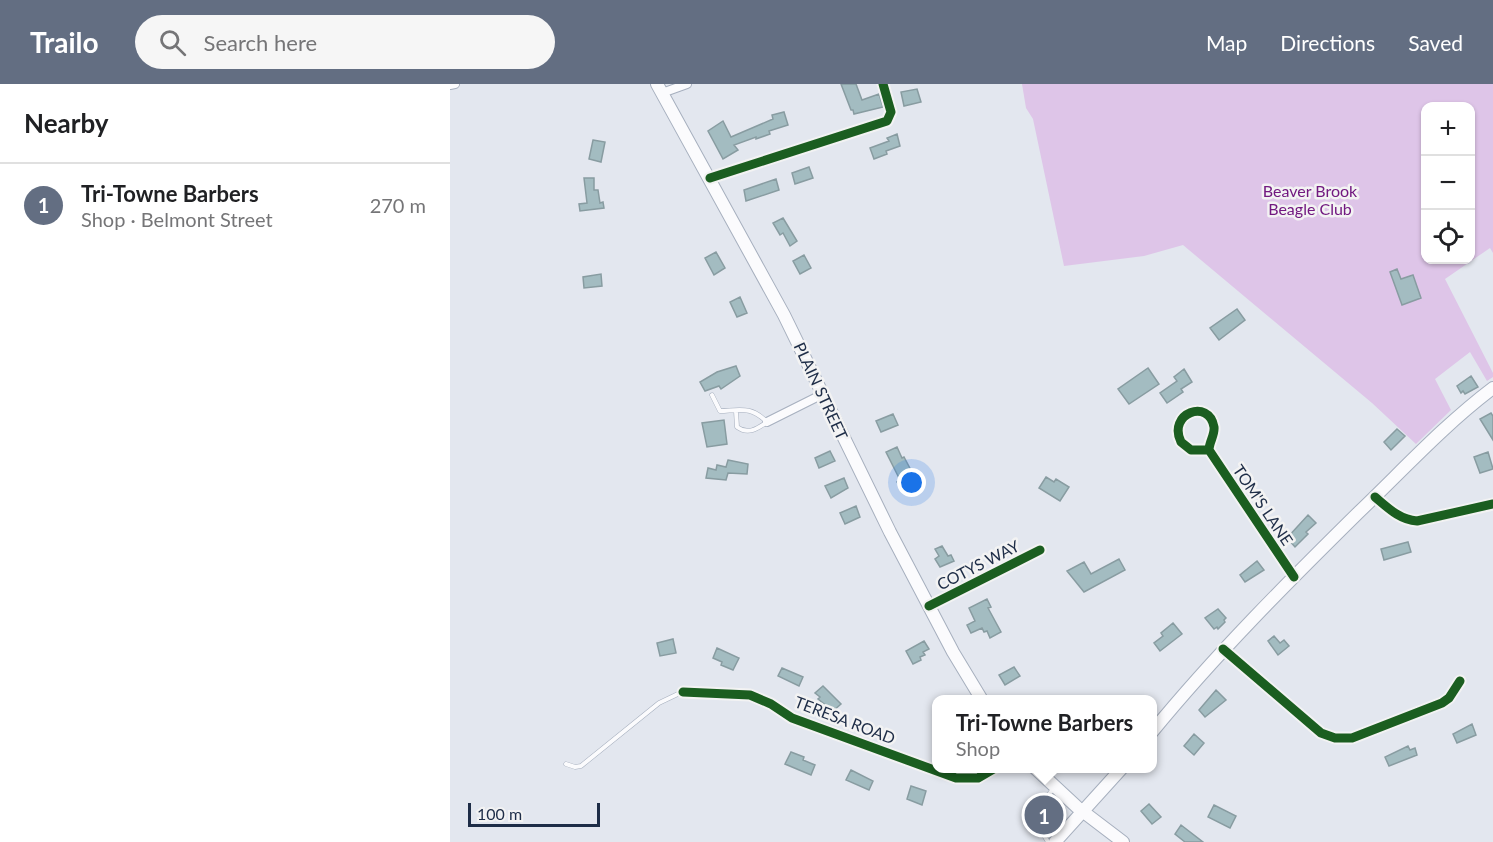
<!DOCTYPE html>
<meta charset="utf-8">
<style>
body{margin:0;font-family:Lato,sans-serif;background:#f6f6f6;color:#202124}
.controls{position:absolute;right:18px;top:18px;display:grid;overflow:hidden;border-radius:12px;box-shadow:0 2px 4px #0004}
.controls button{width:54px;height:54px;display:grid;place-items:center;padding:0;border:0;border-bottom:2px solid #e0e0e0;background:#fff;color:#202124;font:30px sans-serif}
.scale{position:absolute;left:18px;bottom:15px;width:132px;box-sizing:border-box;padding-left:6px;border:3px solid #1e2d47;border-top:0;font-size:16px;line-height:21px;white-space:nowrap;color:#1e2d47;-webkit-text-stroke:4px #f3f3f3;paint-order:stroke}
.you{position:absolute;left:462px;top:399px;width:21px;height:21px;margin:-15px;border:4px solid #fff;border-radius:50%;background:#1a73e8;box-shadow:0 0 0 9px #1a73e833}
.badge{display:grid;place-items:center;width:39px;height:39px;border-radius:50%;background:#636e82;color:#fff;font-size:20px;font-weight:700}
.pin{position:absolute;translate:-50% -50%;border:3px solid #fff;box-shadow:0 2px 6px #0006}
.popup{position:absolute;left:482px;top:611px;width:225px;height:78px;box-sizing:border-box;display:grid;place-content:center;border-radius:12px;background:#fff;filter:drop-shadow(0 2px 4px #0005);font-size:20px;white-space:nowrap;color:#757577}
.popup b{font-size:22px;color:#202124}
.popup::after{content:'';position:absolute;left:50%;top:100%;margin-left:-12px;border:12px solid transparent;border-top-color:#fff}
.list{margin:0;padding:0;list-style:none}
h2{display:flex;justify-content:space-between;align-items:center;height:78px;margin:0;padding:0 24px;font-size:26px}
h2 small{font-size:20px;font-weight:400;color:#757577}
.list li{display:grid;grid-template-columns:39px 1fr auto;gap:18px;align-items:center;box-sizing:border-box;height:84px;padding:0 24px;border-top:2px solid #e0e0e0}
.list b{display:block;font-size:22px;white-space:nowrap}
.list p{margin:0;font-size:20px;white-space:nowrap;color:#757577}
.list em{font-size:20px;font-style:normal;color:#757577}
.icon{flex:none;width:33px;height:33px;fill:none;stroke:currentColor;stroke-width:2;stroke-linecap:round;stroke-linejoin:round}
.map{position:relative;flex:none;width:1043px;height:758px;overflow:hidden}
header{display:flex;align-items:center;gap:36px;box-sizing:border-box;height:84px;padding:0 30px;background:#636e82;color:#fff}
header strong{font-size:28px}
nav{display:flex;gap:33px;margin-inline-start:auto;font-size:21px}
.search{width:420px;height:54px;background:#f6f6f6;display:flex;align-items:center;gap:15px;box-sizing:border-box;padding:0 21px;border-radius:33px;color:#757577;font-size:22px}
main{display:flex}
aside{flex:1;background:#fff}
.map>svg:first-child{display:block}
</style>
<header>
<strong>Trailo</strong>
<div class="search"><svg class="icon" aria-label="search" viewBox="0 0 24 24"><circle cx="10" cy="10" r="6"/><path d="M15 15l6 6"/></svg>Search here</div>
<nav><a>Map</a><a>Directions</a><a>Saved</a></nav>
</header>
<main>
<aside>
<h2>Nearby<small></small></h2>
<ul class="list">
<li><span class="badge">1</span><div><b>Tri-Towne Barbers</b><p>Shop · Belmont Street</p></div><em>270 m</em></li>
</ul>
</aside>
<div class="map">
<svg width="1043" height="758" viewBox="0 0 1043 758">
<rect width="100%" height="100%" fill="#e3e7ef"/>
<path fill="#dec5e8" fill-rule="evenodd" d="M572,0h471v169l-3,-5 -45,31 48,94v4l-6,4 -17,-29 -35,27 16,31 -35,34 -44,-41 -189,-158 -39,11 -80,10 -31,-147 -7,-11zM976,22h44v154h-44z"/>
<path fill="#a3bcc1" stroke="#889ca1" stroke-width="1.5" d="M391,0h15l6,16 17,-6 4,13 -29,7 -1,-4h-2z
M467,5l4,13 -17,4 -3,-14z
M334,28l4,13 -19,6 1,3 -14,5v-2l-22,8 4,5 -15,9 -15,-28 15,-10 8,16 42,-18 -1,-4z
M447,50l3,12 -14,5 1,3 -13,5 -4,-11 19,-7 -2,-3z
M143,56l12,2 -4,20 -12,-3z
M359,83l4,11 -18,6 -3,-11z
M134,94h10v12h4l2,13 3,-1 1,6 -24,3 -1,-7 8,-1z
M326,95l3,11 -33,11 -2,-11z
M333,134l14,23 -7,5 -7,-13 -3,2 -7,-12z
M266,168l9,16 -11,7 -9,-17z
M354,171l7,13 -11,6 -7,-13z
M947,185l4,10 12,-4 8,23 -19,7 -12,-33z
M151,190l1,12 -18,2 -1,-11z
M290,213l7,16 -10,4 -7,-15z
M787,225l8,11 -26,20 -9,-12z
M286,282l4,10 -19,13 -2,-3 -14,5 -5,-9 17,-10z
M698,284l11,16 -30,20 -11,-15z
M734,285l8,13 -11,7 2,3 -16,11 -7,-10 17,-12 -3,-4z
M1021,292l7,11 -13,7 -2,-3 -2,2 -4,-7z
M1041,329l2,3v24l-13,-21z
M443,330l5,11 -17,7 -5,-11z
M274,336l3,24 -20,3 -5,-24z
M947,345l8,7 -14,14 -7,-8z
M447,363l5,11 2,-1 9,17 1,-1 2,4 4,-2 4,10 -18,9 -9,-12 3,-2 -14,-28z
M380,367l5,10 -16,7 -4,-10z
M1038,368l5,17 -13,4 -6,-16z
M278,376l20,4 -1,10 -19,-1 -2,7 -20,-2 2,-10 8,2 1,-5 9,2z
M596,393l8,5 2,-3 13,8 -9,14 -21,-13z
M394,394l4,10 -17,10 -6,-12z
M406,422l4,11 -15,7 -5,-11z
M858,431l8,8 -10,9 2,2 -13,13 -8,-9z
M958,458l3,10 -27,8 -3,-11z
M492,462l6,10 3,-1 3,6 -14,6 -5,-8 4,-3 -4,-7z
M669,475l6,11 -41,22 -17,-21 17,-9 7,12z
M807,477l7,9 -19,12 -5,-7z
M537,515l4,8 -3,1 13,24 -11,6 -3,-7 -3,1 -2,-4 -11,5 -4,-8 8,-4 -6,-13z
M768,525l8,9 -2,2 1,2 -7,7 -1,-2 -3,2 -9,-11z
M723,539l9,11 -22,17 -6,-8 9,-7 -2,-3z
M824,552l6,7 4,-3 5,6 -11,9 -10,-14z
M223,555l3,14 -16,3 -3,-13z
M474,557l5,8 -6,3 2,3 -5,2 1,3 -8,4 -7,-13z
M267,564l22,10 -6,12 -12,-5 1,-3 -9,-4z
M564,583l6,9 -15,9 -6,-10z
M332,584l21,9 -4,9 -21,-10z
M373,602l18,18 -8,7 -15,-12 2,-2 -5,-4z
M766,606l10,10 -21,17 -6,-7z
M1022,640l4,11 -19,8 -4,-9z
M744,650l10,9 -10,12 -10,-9z
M958,662l2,4 5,-2 2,7 -28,11 -4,-9z
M341,668l13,5 -1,3 12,5 -4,10 -26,-11z
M401,686l22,11 -4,9 -23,-10z
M461,702l15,5 -4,14 -15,-6z
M699,720l12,13 -9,7 -11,-13z
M764,721l22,11 -6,12 -22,-11z
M731,741l22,17h-18l-10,-8z"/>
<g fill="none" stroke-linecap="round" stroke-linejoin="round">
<defs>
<path id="service" d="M262,311l8,16c21,-1 31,-5 47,11 -10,7 -19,13 -30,5l-1,-16
M116,680l9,3 6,-1 78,-63 23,-11
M593,717l14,13 9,13
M598,758l-16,-27 22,-27"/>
<path id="minor" d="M0,1l5,-1
M212,9l25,-9
M260,94l177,-57 4,-9 -8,-28
M317,338l56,-28
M759,366c0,-8 6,-15 5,-23 -5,-29 -47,-14 -33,15l10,8h18l85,127
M925,413c13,11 25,23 42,24l76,-17
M479,522l111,-56
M773,565l98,84 14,5h17l90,-35 7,-5 11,-17
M233,608l67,3 21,9 21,14 164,60h22l17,-10"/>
<path id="secondary" d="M207,0l127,231 106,217 63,120 29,48
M702,648c64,-78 135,-149 207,-220 44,-42 85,-87 134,-124
M585,684l42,39 46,35
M605,758l67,-74"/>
</defs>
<use href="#service" stroke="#a6afbe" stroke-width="5"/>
<use href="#minor" stroke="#a6afbe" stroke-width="10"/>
<use href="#secondary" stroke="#a6afbe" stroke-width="14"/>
<use href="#service" stroke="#fbfbfd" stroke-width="4"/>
<use href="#minor" stroke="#fbfbfd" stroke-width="8"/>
<use href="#secondary" stroke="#fbfbfd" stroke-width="12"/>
<defs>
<path id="cycleway" d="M260,94l177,-57 4,-9 -8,-28
M759,366c0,-8 6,-15 5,-23 -5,-29 -47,-14 -33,15l10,8h18l85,127
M925,413c13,11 25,23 42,24l76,-17
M479,522l111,-56
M773,565l98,84 14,5h17l90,-35 7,-5 11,-17
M233,608l67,3 21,9 21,14 164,60h22l17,-10"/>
</defs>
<use href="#cycleway" stroke="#f3f3f3" stroke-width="13"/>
<use href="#cycleway" stroke="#1b5e20" stroke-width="9"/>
</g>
<g text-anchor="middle" stroke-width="5" stroke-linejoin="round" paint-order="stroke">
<g font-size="16" fill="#721980" stroke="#f3f3f3">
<text x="860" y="113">Beaver Brook<tspan x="860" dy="18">Beagle Club</tspan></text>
</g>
<g font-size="16" fill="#1e2d47" stroke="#f3f3f3">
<text transform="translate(371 307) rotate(65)" y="6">PLAIN STREET</text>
<text transform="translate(813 421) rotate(56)" y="6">TOM'S LANE</text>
<text transform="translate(528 481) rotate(-27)" y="6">COTYS WAY</text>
<text transform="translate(395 636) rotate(21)" y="6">TERESA ROAD</text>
</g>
</g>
</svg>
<div class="controls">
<button>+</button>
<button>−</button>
<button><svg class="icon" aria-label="locate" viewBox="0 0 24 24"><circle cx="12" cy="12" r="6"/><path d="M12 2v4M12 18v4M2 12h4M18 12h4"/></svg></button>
</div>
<div class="scale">100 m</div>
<div class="you"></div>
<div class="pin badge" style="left:594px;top:731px">1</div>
<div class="popup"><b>Tri-Towne Barbers</b>Shop</div>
</div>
</main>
